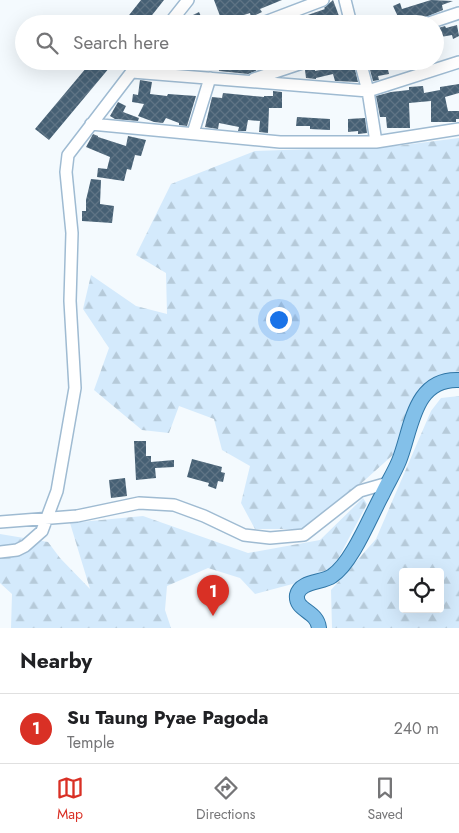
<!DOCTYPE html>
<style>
body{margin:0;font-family:Jost,sans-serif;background:#f6f6f6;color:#202124}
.controls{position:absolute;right:15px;bottom:15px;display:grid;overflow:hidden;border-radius:5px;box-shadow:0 5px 20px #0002}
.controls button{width:45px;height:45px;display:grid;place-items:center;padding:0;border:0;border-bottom:1px solid #e0e0e0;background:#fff;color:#202124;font:25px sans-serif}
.you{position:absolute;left:278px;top:319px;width:18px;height:18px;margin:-12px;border:4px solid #fff;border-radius:50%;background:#1a73e8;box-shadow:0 0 0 8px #1a73e833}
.badge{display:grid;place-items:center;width:32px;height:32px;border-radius:50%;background:#d93025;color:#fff;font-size:16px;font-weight:700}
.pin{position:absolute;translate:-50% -41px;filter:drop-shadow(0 1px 2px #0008)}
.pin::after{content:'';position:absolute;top:26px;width:18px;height:15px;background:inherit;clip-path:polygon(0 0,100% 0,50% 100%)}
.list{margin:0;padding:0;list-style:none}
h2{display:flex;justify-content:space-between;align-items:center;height:65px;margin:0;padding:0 20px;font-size:21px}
h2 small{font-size:16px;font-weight:400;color:#757577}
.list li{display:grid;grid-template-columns:32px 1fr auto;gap:15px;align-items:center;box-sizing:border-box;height:70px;padding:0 20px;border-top:1px solid #e0e0e0}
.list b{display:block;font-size:19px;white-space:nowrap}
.list p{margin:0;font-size:16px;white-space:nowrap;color:#757577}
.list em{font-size:16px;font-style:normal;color:#757577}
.icon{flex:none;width:28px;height:28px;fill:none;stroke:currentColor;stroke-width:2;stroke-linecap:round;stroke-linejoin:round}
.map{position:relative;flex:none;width:459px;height:628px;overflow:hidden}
.search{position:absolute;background:#fff;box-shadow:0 5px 20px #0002;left:15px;right:15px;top:15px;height:55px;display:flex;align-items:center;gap:12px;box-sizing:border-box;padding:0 18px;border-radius:28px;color:#757577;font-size:19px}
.sheet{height:135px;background:#fff}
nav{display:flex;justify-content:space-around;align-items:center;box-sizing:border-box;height:70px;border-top:1px solid #e0e0e0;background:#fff;font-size:14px;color:#757577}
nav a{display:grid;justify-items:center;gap:2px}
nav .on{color:#d93025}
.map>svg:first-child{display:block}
</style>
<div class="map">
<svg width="459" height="628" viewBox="0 0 459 628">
<defs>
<pattern id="forest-firs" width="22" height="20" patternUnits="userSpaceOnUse" patternTransform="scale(1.25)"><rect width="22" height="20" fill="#d4eafc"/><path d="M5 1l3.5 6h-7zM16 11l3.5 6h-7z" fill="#b6cad9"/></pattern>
<pattern id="building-cross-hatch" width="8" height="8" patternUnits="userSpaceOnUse" patternTransform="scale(1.25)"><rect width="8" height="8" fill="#466074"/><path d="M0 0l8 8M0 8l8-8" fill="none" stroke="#5f7485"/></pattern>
</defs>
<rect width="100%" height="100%" fill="#f4fafe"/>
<path fill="url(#forest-firs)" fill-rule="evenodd" d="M459,138v236l-2,-1 -35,14 -28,67 -38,34 -55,41h-46l-14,-26 9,-37 -28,-16 -8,-31 -35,-13 -10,27 -27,-3 -48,-40 15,-42 -26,-39 8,-34 45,31 31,8 -1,-41 -30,-18 35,-71 84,-33 141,-5z
M459,396v232h-127l-1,-38 45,-51 55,-128 10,-13zM403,572h37v37h-37z
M363,498l4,6 -37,70 -75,20 -15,-16 -32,-10 -41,18 -2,24 6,18h-160l1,-34 -12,-11v-49l48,8 12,16 30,31 -20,-66 73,-7 105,37 72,-13z"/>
<path fill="url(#building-cross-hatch)" d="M141,0h23l-19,24h-23z
M214,0h68l-22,9 2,3 -11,5 -1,-4 -21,7 1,4h-36l-3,-8 8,-4 5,11 16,-7z
M333,0l9,24h-60l43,-15 -1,-1z
M431,0l22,1 -11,4 1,5 -22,9 -2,5h-11l-3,-8 -6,3 -6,-13 7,-3 2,6z
M457,25l2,11 -6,3 -1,-4 -17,3v-9l10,-3 1,2z
M92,61h23l-66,79 -14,-11z
M218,61h35l3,10 -8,3 -29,-3z
M344,61h9l5,21 -23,-1 -2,-7 -17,4v1l-10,-1 -1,-8 10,-1v2l21,-4 -1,-3z
M377,61h9l3,13 -11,2 1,4 -6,1 -3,-11 9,-2z
M140,80l12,2 -2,12 17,2 1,-2 28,2 -9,30 -8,-1v-2l-13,-5 -3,5 -9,-1 -16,-6 6,-12 -12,-2 1,-8 5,1z
M459,84v9l-14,4 3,14h11v8h-3v3h-25v-21l-22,2 1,25h-23l-1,-11h-6l-4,-21 15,-4 18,-2v-3l14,-1 1,7 16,-3v-3z
M273,91l9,1v16h-13l-1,25 -9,-1 1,-11 -12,-1 -2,11h-8l1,-4 -20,-4 -1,6 -13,-2 7,-30 10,1 1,-5 41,4v-1h9z
M118,102l8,4 -3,6 16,6 -1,3 -23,-2 -5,-3z
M297,117l33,2v11l-20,-1v-3h-14z
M365,118l2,15 -9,1v-3l-10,1v-13z
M93,134l5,2v1l28,9 2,-10 18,4 -5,16 -6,-1 -4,15 -4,-1 -3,12 -27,-4 1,-9 9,1 3,-12 -24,-10z
M91,179l10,1 -1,24 14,2 -2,17 -30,-2v-10h4v-11z
M134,441h12v15h5v6l23,-2v7l-19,1 1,10 -20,2z
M192,459l30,8 -1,5 4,1 -2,9 -5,-1 -2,8 -8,-3 1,-3 -22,-6z
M125,478l2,18 -16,2 -2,-18z"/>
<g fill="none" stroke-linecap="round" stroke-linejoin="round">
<defs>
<path id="minor" d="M345,0l6,24
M169,24l19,-24
M260,24l63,-24
M426,24l33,-11
M360,61l8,30 8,51
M136,70l24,-9
M132,72l236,19 91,-29
M254,79l54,-18
M91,124l189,18h96l83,-13
M193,133l17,-55
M0,522l77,-6 62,-13 35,2 30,11 40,19 26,3 34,-3 56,-44 28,-8
M0,552l17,-2 8,-4 17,-15 15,-40 18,-103 -5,-87 2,-68 -6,-61 2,-17 72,-94"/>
<path id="major" d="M319,628c-2,-18 -24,-17 -22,-33 3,-14 25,-12 35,-19 20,-13 38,-59 50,-81 5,-11 12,-22 17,-34 13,-32 14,-83 60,-81"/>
</defs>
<use href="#minor" stroke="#9fbbd2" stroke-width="14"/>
<use href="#major" stroke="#3076a6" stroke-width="16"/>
<use href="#minor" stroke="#fff" stroke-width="11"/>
<use href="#major" stroke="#83c0e9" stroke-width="14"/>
</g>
</svg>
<div class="controls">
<button><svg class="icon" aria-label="locate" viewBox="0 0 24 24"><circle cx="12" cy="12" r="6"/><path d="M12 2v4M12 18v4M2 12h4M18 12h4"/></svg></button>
</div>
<div class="you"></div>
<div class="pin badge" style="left:213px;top:616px">1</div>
<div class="search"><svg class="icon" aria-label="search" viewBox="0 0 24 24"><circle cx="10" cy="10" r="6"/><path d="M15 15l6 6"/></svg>Search here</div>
</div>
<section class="sheet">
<h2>Nearby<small></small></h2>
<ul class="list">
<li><span class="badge">1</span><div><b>Su Taung Pyae Pagoda</b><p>Temple</p></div><em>240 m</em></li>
</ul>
</section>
<nav>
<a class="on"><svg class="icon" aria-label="map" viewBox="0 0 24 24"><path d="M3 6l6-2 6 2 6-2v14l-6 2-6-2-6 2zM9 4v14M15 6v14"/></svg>Map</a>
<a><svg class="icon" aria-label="directions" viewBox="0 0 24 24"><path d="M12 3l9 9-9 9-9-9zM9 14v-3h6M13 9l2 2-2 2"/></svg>Directions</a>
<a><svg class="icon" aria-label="saved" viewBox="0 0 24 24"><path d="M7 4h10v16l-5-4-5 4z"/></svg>Saved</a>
</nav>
